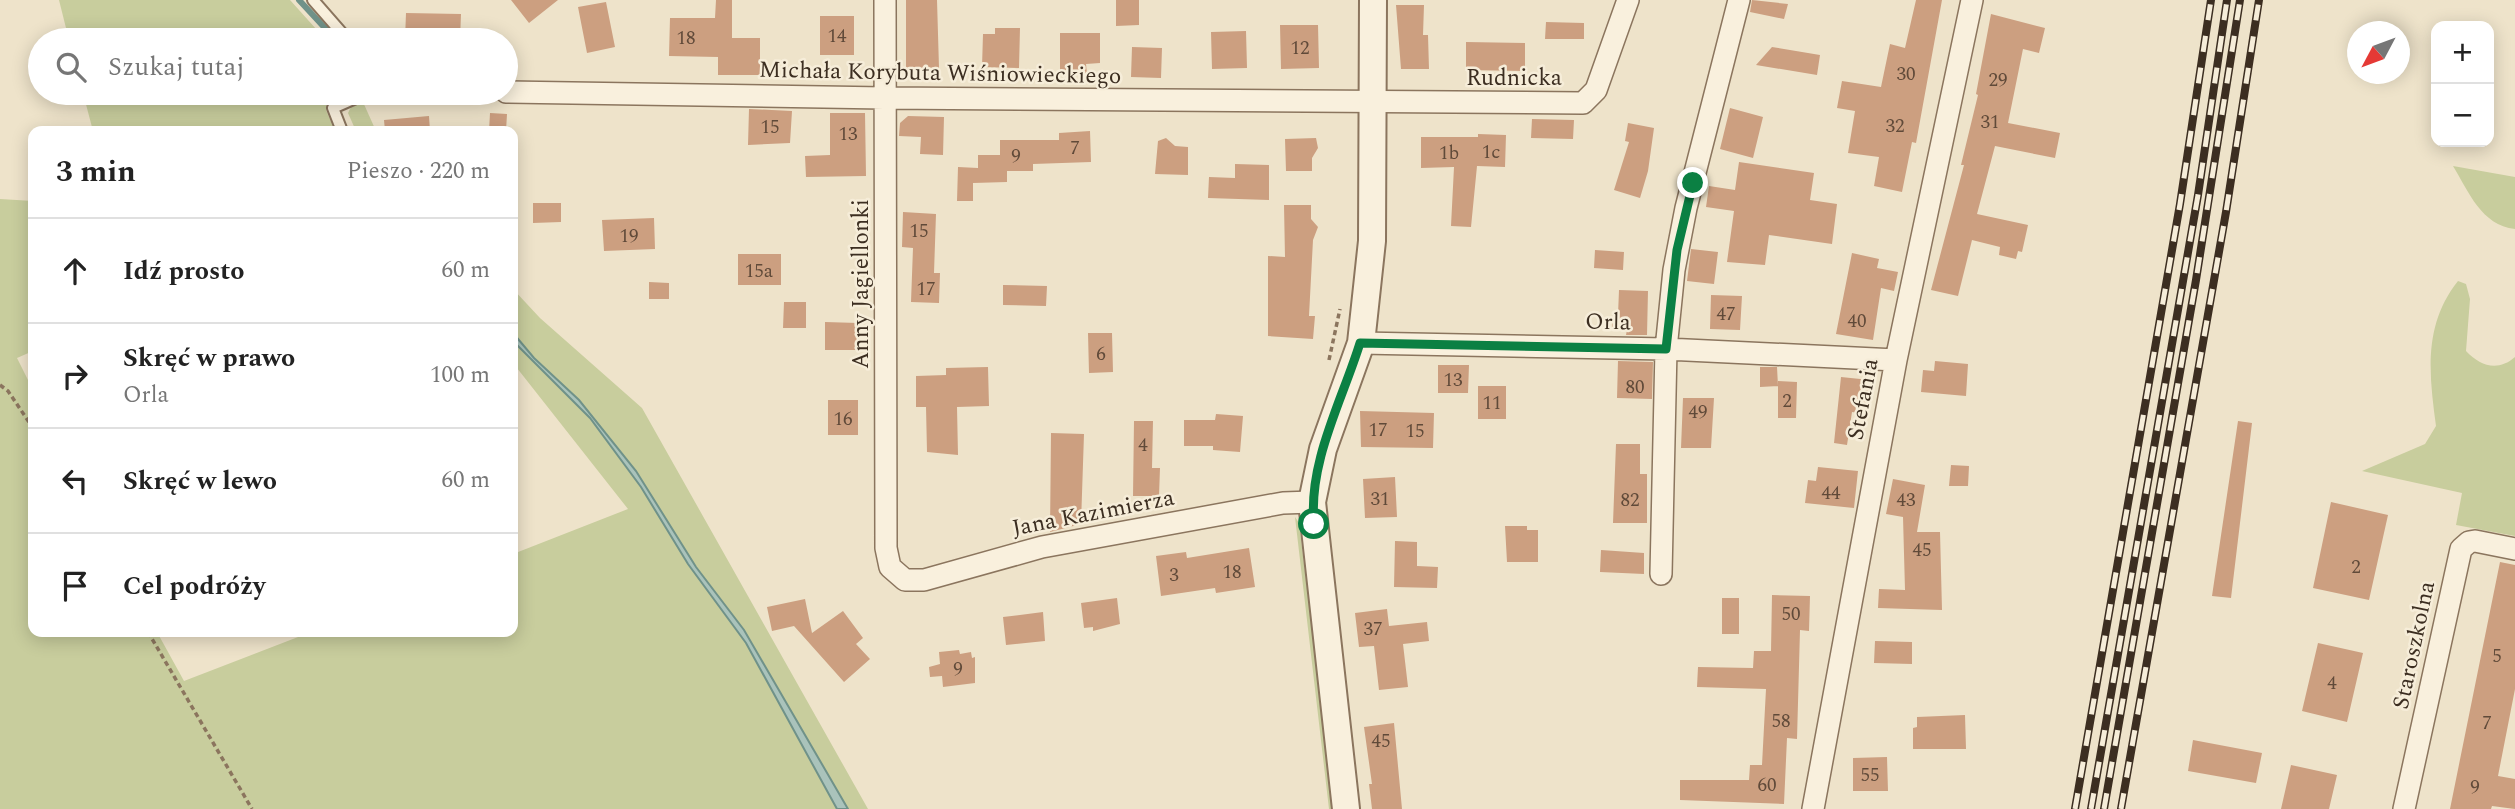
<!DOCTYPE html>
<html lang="pl">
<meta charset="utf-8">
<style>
body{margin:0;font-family:Spectral,serif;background:#f6f6f6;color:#222}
.controls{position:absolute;right:21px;top:21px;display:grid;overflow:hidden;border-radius:14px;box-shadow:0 4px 18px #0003}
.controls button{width:63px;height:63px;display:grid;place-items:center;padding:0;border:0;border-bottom:2px solid #e0e0e0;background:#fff;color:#222;font:35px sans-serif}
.compass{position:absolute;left:2347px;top:21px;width:63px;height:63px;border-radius:50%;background:#fff;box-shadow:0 4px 18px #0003;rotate:229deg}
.stop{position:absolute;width:21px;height:21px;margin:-16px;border:5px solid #0b8043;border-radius:50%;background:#fff}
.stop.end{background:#0b8043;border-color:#fff;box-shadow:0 2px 7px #0008}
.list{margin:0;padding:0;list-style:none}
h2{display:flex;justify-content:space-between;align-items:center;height:91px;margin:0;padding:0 28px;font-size:30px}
h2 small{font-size:23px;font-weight:400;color:#767676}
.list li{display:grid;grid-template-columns:46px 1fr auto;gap:21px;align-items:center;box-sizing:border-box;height:105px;padding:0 28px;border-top:2px solid #e0e0e0}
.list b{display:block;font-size:26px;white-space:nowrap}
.list p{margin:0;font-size:23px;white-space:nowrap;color:#767676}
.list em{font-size:23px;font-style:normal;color:#767676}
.icon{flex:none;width:38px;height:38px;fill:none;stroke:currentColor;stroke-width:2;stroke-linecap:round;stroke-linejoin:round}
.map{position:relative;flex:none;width:2515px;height:809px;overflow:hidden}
.search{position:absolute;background:#fff;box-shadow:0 4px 18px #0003;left:28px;top:28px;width:490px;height:77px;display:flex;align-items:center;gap:18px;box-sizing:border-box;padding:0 24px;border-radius:38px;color:#767676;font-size:26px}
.panel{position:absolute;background:#fff;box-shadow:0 4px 18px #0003;left:28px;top:126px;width:490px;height:511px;border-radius:14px}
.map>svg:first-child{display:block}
</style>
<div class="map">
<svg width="2515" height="809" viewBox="0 0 2515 809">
<rect width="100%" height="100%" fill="#eee3ca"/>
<path fill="#c8cd9d" d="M59,0h231l36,40h-257z
M83,93h261l-17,6 -1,11 9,21h-242z
M363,102l13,29h-20l-8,-18 3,-6z
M2453,166l62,11v52c-34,-4 -46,-37 -62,-63z
M0,199l33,2v150l-16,7 16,32v242h124l27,49 127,-49h202v-78l115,-45 -115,-146v-22l77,77 51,69 47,77 58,79 91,166h-837z
M2458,281l8,3 4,15 -4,52c14,15 32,21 49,6v179l-59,-11 6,-32 -100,-22 63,-27 11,-18c-7,-52 -13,-101 22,-145z
M513,289l27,29 102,90 226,401h-20l-104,-179 -48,-63 -60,-96 -57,-71 -45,-42 -21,-25z
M1295,517l4,6 35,286h-5z"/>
<path fill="#aac3bb" stroke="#709289" stroke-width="2" d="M513,333l21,25 45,42 57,71 60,96 48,63 104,179h-11l-91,-166 -58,-79 -47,-77 -51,-69 -77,-77z"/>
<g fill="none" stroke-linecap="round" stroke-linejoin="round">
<path stroke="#709289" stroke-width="6" d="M299,0l37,40"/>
</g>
<path fill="#cc9f80" d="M511,0h47l-29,23z
M716,0h16v38h28v37h-42v-18l-49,-1 1,-38h45z
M906,0h31l2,68h-33z
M1116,0h23v25l-23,1z
M1752,0l36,4 -4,15 -34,-7z
M1916,0h26l-26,143 -4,-1 -10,50 -28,-6 5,-29 -31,-4 7,-42 -18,-3 5,-27 39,6 9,-43 15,4z
M606,2l9,45 -28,6 -9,-46z
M1396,5h28l-1,30h5l1,34h-28z
M406,13l55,1 -1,26h-55z
M1991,14l54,14 -6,25 -16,-4 -15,74 52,10 -5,25 -60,-12 -18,68 51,11 -6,27 -4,-1 -2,8 -17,-4 1,-8 -28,-7 -14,56 -27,-6 33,-125h-3l17,-70 -2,-1z
M820,16h34v39h-34z
M1546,22l38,1v16h-39z
M1280,25h38l1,43 -38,1z
M995,28h25l-1,40 -37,-1 1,-33h12z
M1246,31l1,37 -35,1 -1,-37z
M1060,33h40v30l-14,1 1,10h-27z
M1466,42l59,1v28l-59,-1z
M1132,47l30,1 -1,30 -30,-1z
M1772,47l48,8 -3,20 -61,-10z
M1730,108l33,9 -10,41 -33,-9z
M749,109l43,2 -2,32 -42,2z
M490,113l17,1 -1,17h-17z
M830,113h35l1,63 -60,1 -1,-21 25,-1z
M429,116l1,15h-45l-1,-11z
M908,116l36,1 -1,38 -23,-1 1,-17 -22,-1 1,-13z
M1532,119l42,1 -1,19 -42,-1z
M1628,123l26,5 -6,43 -8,27 -26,-8 15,-48 -4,-1z
M1090,131l1,31 -58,2v7h-26v11l-34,1v18h-16l1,-34 20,1v-13h22v-15h59v-7z
M1478,134l28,1 -1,32 -28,-1 -6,61 -20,-1 3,-59 -33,1v-31h57z
M1166,138l9,8 13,1v28l-33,-1 3,-33z
M1316,138l2,10 -6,10v13h-26l-1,-32z
M1739,162l75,11 -4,27 27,4 -5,40 -63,-9 -4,30 -38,-3 7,-51 -28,-4 3,-21 26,4z
M1235,164l34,1v35l-61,-2 1,-21 26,1z
M533,203h28v19l-28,1z
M1284,205h27v14l7,8 -5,13 -4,76h6l-2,23 -45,-3v-80l17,1z
M903,212l33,2 -2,59h6l-1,30 -28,-1 2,-54 -11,-1z
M654,218l1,31 -51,2 -2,-31z
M1691,249l27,3 -4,32 -27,-3z
M1595,250l29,2 -1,18 -29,-2z
M1852,253l27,6 -2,9 21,4 -4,19 -13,-3 -8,52 -37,-6z
M738,254h43v31h-43z
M649,282l20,1v16h-20z
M1003,285l44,1 -1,20 -43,-1z
M1619,290l29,1 -1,44h-21l1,-5h-15l1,-15h5z
M1711,295l31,1 -2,34 -30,-1z
M784,302h22v26h-23z
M825,322l33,1v27h-33z
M1088,333h24l1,39 -24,1z
M1618,361l35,1 -1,37 -35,-1z
M1935,361l33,3 -2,32 -45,-4 2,-22 11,1z
M1438,365h31l-1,28h-30z
M988,367l1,39 -32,1 1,48 -31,-3 -1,-45h-10v-31l30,-1v-7z
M1760,367h17l1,19 -18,1z
M1841,377l29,3 -4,34 -14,-2 -5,33 -13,-2z
M1778,381l19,1 -1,36h-18z
M1478,386h28v33h-28z
M1683,398h31l-3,50h-30z
M828,400h30v35h-30z
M1360,411l74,2 -1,35 -72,-1z
M1216,414l27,2 -3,36 -27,-2v-4h-29v-26h31z
M1134,421h19l-1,47h8l-1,28h-26z
M2238,421l14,2 -21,175 -19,-2z
M1051,433l33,1 -3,90 -31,8z
M1616,444h24v30h7v49h-34z
M1951,465l18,1 -1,20h-19z
M1818,467l40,4 -4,37 -49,-5 3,-23 8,1z
M1395,477l2,40 -32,1 -2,-39z
M1893,479l32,6 -8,47h23l2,78 -64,-2 1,-19 26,1 -2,-73 -17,-3z
M2331,502l57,13 -19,85 -56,-12z
M1505,526h22v4h11v32h-31z
M1395,541l22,1v24l21,1 -1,21 -43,-1z
M1249,548l6,39 -39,6 -1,-5 -54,8 -5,-40 30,-4 1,6z
M1601,550l43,3v21l-44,-2z
M2500,562l15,3v124l-17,87 17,3v30l-23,-3 -1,3h-41z
M1772,595l38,1 -1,35 -9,-1 -3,109 -10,-1 -3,66 -104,-4v-20h69l1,-15h12l4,-76 -69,-2 1,-20 55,1 1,-17h17z
M1117,598l3,26 -27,7v-4l-9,1 -3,-25z
M1722,598h17v36h-17z
M805,599l7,34 31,-22 20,27 -7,6 14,15 -26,23 -50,-56 -22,5 -5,-24z
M1387,609l2,17 38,-4 2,19 -26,3 5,43 -29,3 -5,-44 -15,1 -4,-34z
M1043,612l2,29 -39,4 -3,-28z
M1875,641l37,1v22l-38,-1z
M2318,643l45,10 -16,69 -45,-11z
M959,650l1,4 11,-2 1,6 3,-1v26l-32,4 -1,-11 -12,1 -1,-10 11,-3 -1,-12z
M1965,715l1,34h-53v-21l4,-1v-10z
M1394,723l8,86h-30l-3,-25h3l-8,-57z
M2193,740l69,13 -6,30 -68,-12z
M1887,757l1,34h-35v-33z
M2291,765l46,10 -8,34h-48z"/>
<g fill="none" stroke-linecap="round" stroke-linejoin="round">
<defs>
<path id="service" d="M313,0l35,40
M342,131l-9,-23 34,-15"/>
<path id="minor" d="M885,0l1,548 4,19 15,13h19l118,-33 241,-44 29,-1
M506,92l378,6 699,5 13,-13 32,-90
M1361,343l305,6 230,11
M1661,574l5,-225 8,-79 12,-62 53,-208
M1813,809l83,-449 76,-360
M2404,809l57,-260 8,-7 6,-1 40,8"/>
<path id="tertiary" d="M1346,809l-34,-307 11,-53 38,-106 11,-102 1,-241"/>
</defs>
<use href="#service" stroke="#8b755e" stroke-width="14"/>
<use href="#minor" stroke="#8b755e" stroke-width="24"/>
<use href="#tertiary" stroke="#8b755e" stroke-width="30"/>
<path stroke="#8b755e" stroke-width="3.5" stroke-dasharray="5 3.5" stroke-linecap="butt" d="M1329,360l11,-51
M0,385l8,6 25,37
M148,632l104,177"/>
<use href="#service" stroke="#f9f0dd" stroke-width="10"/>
<use href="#minor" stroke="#f9f0dd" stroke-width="21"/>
<use href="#tertiary" stroke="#f9f0dd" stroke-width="26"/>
<defs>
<path id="rail" d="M2075,809l105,-605 31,-204
M2091,809l107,-614 29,-195
M2104,809l92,-529 44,-280
M2121,809l105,-597 33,-212"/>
</defs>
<use href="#rail" stroke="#3c2e21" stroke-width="8"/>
<use href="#rail" stroke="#f6edd9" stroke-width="5" stroke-dasharray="16" stroke-linecap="butt"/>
</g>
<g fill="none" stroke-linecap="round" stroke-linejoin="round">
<path stroke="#0b8043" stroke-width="9" d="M1314,524c-6,-62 28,-123 46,-181l306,6 11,-99 16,-67"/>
</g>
<g text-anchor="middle" stroke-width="5" stroke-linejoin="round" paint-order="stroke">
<g font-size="19" fill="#604a39">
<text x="837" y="42">14</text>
<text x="686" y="44">18</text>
<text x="1300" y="54">12</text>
<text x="1906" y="80">30</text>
<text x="1998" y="86">29</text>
<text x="1990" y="128">31</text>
<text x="1895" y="132">32</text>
<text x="770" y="133">15</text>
<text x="848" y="140">13</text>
<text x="1075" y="154">7</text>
<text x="1491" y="158">1c</text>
<text x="1449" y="159">1b</text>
<text x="1016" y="162">9</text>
<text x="919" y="237">15</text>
<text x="629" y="242">19</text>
<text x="759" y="277">15a</text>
<text x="926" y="295">17</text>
<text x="1726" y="320">47</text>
<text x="1857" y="327">40</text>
<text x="1101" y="360">6</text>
<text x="1453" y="386">13</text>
<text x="1635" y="393">80</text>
<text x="1787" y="407">2</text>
<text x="1492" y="409">11</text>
<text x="1698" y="418">49</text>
<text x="843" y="425">16</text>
<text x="1378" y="436">17</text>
<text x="1415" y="437">15</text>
<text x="1143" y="451">4</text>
<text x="1831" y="499">44</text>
<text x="1380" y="505">31</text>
<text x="1630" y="506">82</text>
<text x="1906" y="506">43</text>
<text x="1922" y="556">45</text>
<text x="2356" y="573">2</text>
<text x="1232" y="578">18</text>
<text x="1174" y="581">3</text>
<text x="1791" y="620">50</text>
<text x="1373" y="635">37</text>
<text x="2497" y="662">5</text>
<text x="958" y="675">9</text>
<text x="2332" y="689">4</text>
<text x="1781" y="727">58</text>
<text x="2487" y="729">7</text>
<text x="1381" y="747">45</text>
<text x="1870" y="781">55</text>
<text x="1767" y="791">60</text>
<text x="2475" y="793">9</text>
</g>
<g font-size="23" fill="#3c2e21" stroke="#f6edd9">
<text transform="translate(940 72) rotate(1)" y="8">Michała Korybuta Wiśniowieckiego</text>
<text x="1514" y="85">Rudnicka</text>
<text transform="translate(860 284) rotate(-90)" y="8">Anny Jagiellonki</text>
<text transform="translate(1608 321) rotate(1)" y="8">Orla</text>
<text transform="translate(1862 399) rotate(-79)" y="8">Stefania</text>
<text transform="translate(1093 512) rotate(-11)" y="8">Jana Kazimierza</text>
<text transform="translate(2413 645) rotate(-78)" y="8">Staroszkolna</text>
</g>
</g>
</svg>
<div class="controls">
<button>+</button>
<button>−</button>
</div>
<svg class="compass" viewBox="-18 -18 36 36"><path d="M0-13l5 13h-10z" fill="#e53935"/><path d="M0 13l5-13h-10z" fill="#767676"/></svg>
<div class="stop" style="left:1314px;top:524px"></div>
<div class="stop end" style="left:1693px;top:183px"></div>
<div class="search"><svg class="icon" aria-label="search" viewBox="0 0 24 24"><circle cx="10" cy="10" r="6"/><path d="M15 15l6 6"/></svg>Szukaj tutaj</div>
<section class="panel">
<h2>3 min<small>Pieszo · 220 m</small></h2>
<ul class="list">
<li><svg class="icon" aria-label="ahead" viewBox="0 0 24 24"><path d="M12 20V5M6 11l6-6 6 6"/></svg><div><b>Idź prosto</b></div><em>60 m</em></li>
<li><svg class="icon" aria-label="right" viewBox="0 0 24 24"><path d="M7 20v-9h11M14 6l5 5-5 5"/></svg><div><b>Skręć w prawo</b><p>Orla</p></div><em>100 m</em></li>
<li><svg class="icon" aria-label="left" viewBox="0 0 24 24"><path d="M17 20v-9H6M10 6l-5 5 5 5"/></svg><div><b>Skręć w lewo</b></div><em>60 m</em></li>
<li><svg class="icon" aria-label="arrive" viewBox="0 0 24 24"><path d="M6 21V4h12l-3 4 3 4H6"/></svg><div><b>Cel podróży</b></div></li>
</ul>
</section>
</div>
